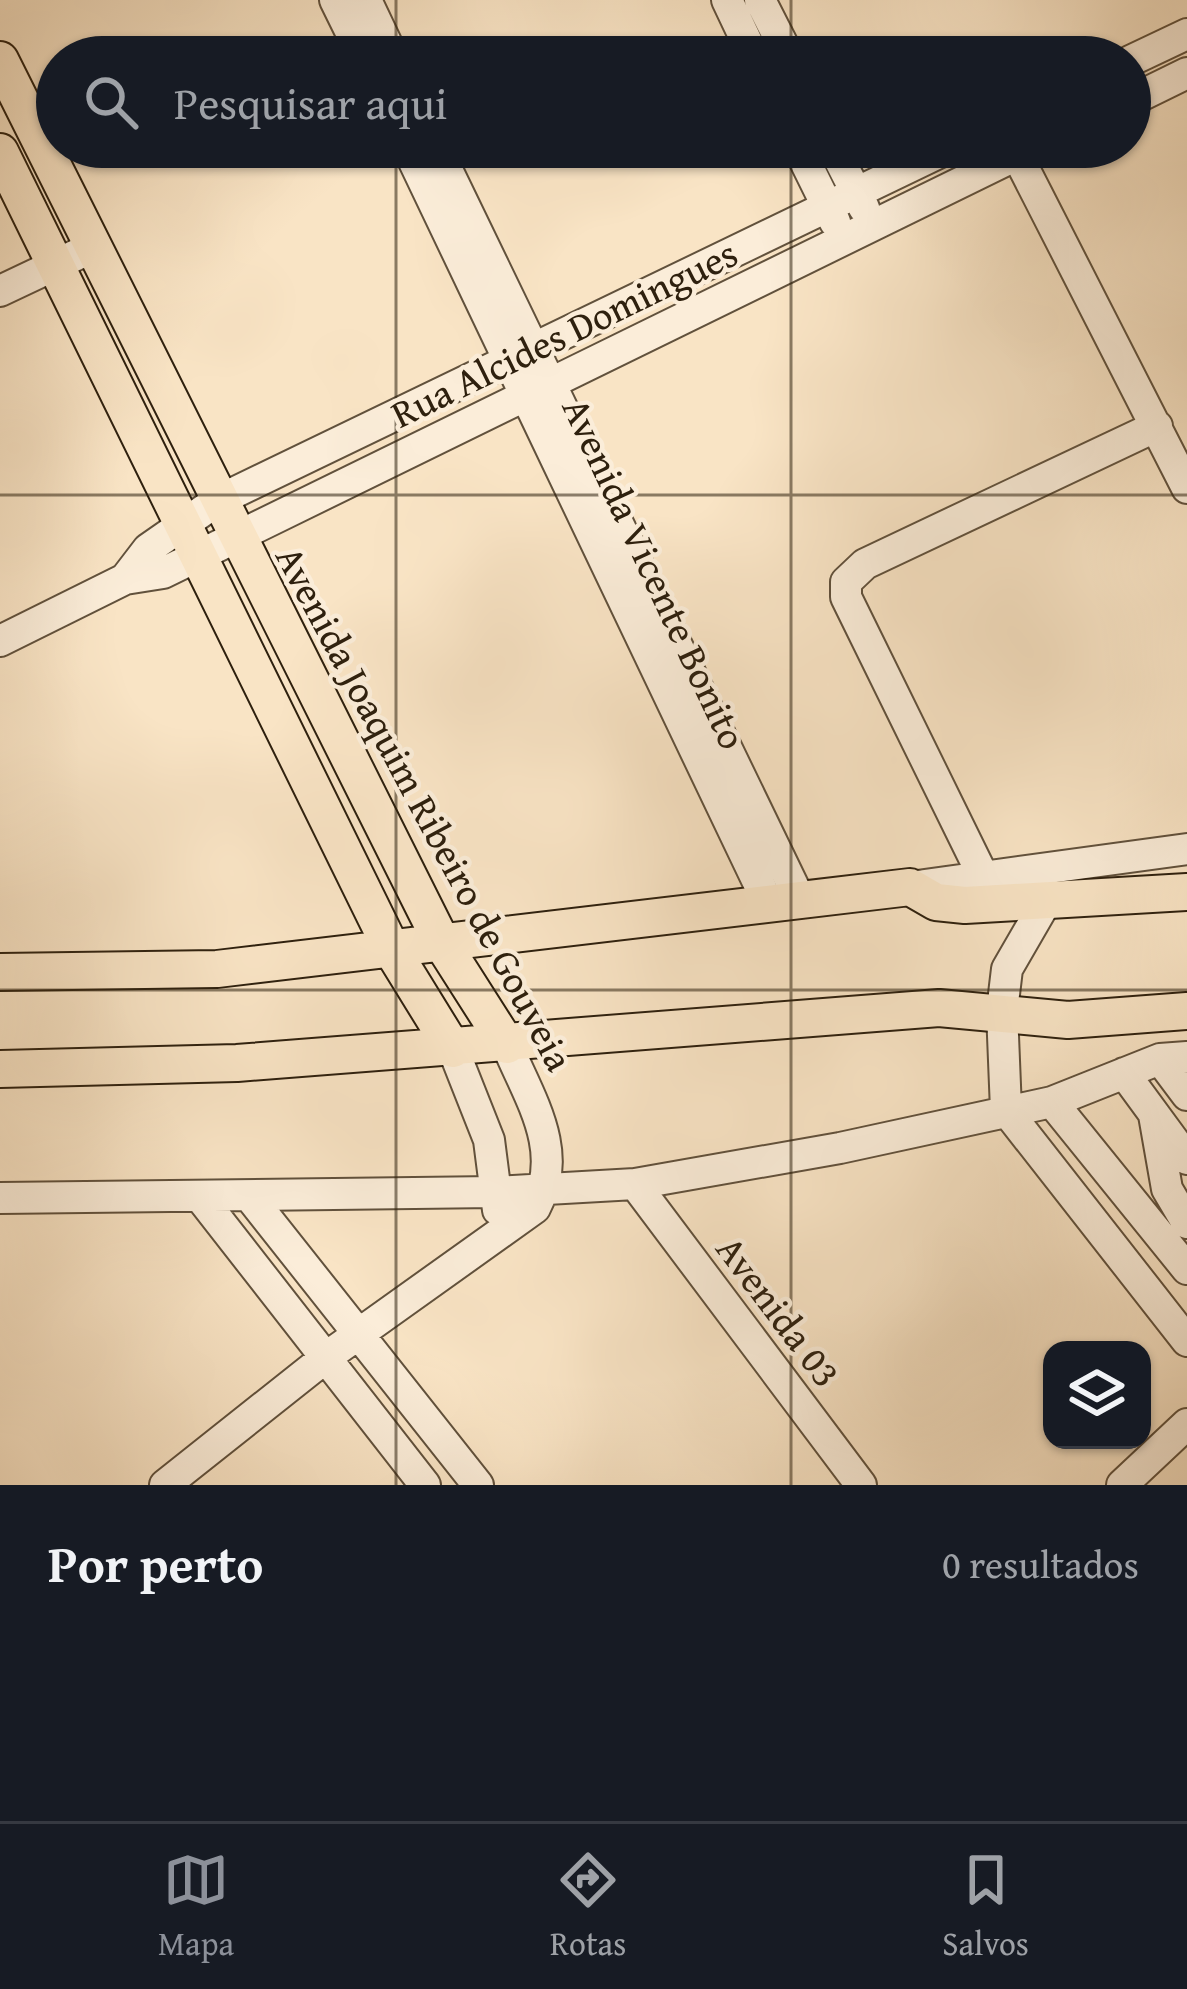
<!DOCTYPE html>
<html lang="pt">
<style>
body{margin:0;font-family:"Gentium Book Plus",serif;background:#242831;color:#f1f3f6}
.controls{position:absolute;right:36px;bottom:36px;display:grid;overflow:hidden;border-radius:24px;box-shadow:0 3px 9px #0004}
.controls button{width:108px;height:108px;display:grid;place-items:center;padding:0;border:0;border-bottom:3px solid #363941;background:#171b24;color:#f1f3f6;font:60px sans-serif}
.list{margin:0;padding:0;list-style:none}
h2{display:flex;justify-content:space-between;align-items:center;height:156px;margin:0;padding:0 48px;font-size:51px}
h2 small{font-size:39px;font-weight:400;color:#9ea1a6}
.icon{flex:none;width:66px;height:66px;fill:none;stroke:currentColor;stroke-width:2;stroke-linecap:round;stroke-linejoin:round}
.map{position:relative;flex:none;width:1187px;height:1485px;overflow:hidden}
.search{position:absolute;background:#171b24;box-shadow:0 3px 9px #0004;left:36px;right:36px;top:36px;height:132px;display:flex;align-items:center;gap:30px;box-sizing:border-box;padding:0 42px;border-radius:66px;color:#9ea1a6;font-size:45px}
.sheet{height:336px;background:#171b24}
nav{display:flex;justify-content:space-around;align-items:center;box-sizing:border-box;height:168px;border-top:3px solid #363941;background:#171b24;font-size:33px;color:#9ea1a6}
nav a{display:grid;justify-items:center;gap:6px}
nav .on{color:#8c9099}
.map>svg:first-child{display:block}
</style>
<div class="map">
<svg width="1187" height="1485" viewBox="0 0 1187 1485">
<rect width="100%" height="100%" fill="#f9e4c5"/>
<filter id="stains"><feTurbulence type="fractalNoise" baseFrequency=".00167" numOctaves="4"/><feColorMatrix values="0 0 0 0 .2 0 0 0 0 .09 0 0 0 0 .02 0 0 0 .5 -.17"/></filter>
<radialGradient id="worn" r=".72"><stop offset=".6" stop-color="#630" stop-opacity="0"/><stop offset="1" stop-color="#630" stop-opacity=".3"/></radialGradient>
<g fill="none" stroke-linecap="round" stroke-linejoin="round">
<defs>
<path id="minor" d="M335,0l28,57
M366,0l27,57
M727,0l27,57
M760,0l29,57
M1130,61l57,-27
M1130,101l57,-28
M407,147l361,756
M436,147l364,753
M798,147l37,75
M833,147l31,61
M1013,147l174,341
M0,291l91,-43
M125,579l23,-30 69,-48 734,-354
M0,641l125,-62 38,-6 870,-426
M983,876l-137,-279v-15l19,-18 292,-138
M910,887l277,-38
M1044,905l-37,64 -5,42 4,99 181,231
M453,1049l36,91 9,70
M1160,1059l27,36
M1124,1073l63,86
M1052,1102l135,167
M1154,1115l13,74 20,34
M635,1184l226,301
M250,1197l228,288
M0,1198l494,-6 141,-8 205,-36 212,-46 108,-43 27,-2
M201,1198l224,287
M165,1485l160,-127 210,-150c31,-57 -6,-110 -28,-163
M1122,1485l65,-61"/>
<path id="major" d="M0,60l442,883 65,102
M0,152l392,798 61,99
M0,972l217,-3 693,-82 26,15 29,3 222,-13
M0,1069l237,-6 702,-55 129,12 119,-9"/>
</defs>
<use href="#minor" stroke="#61513c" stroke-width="34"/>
<use href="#major" stroke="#2e200e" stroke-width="40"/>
<use href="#minor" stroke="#fbedd9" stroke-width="30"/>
<use href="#major" stroke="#f9e4c5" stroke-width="36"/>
</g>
<path fill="none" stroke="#2e200e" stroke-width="3" stroke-opacity="0.55" d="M396,0v57M791,0v57M396,147v1338M791,147v1338M0,495h1187M0,990h1187"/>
<g text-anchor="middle" stroke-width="9" stroke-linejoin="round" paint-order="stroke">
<g font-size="39" fill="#2e200e" stroke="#fbedd9">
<text transform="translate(564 333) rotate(-26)" y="14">Rua Alcides Domingues</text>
<text transform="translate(655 573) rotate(65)" y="14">Avenida Vicente Bonito</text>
<text transform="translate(425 808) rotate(62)" y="14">Avenida Joaquim Ribeiro de Gouveia</text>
<text transform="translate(779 1311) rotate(53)" y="14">Avenida 03</text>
</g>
</g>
<rect width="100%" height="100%" filter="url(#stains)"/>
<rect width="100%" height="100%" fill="url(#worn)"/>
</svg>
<div class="controls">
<button><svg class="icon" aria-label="layers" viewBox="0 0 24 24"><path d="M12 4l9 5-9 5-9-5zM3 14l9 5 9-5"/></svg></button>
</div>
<div class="search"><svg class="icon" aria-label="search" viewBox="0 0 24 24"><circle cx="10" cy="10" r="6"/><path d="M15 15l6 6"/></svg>Pesquisar aqui</div>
</div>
<section class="sheet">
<h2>Por perto<small>0 resultados</small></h2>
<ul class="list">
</ul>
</section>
<nav>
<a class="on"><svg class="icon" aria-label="map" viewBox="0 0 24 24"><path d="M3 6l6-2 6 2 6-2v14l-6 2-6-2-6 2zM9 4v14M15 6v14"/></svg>Mapa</a>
<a><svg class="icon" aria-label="directions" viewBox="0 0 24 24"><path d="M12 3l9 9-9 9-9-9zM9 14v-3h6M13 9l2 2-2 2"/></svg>Rotas</a>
<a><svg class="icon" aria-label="saved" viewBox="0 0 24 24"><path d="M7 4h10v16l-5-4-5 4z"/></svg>Salvos</a>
</nav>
